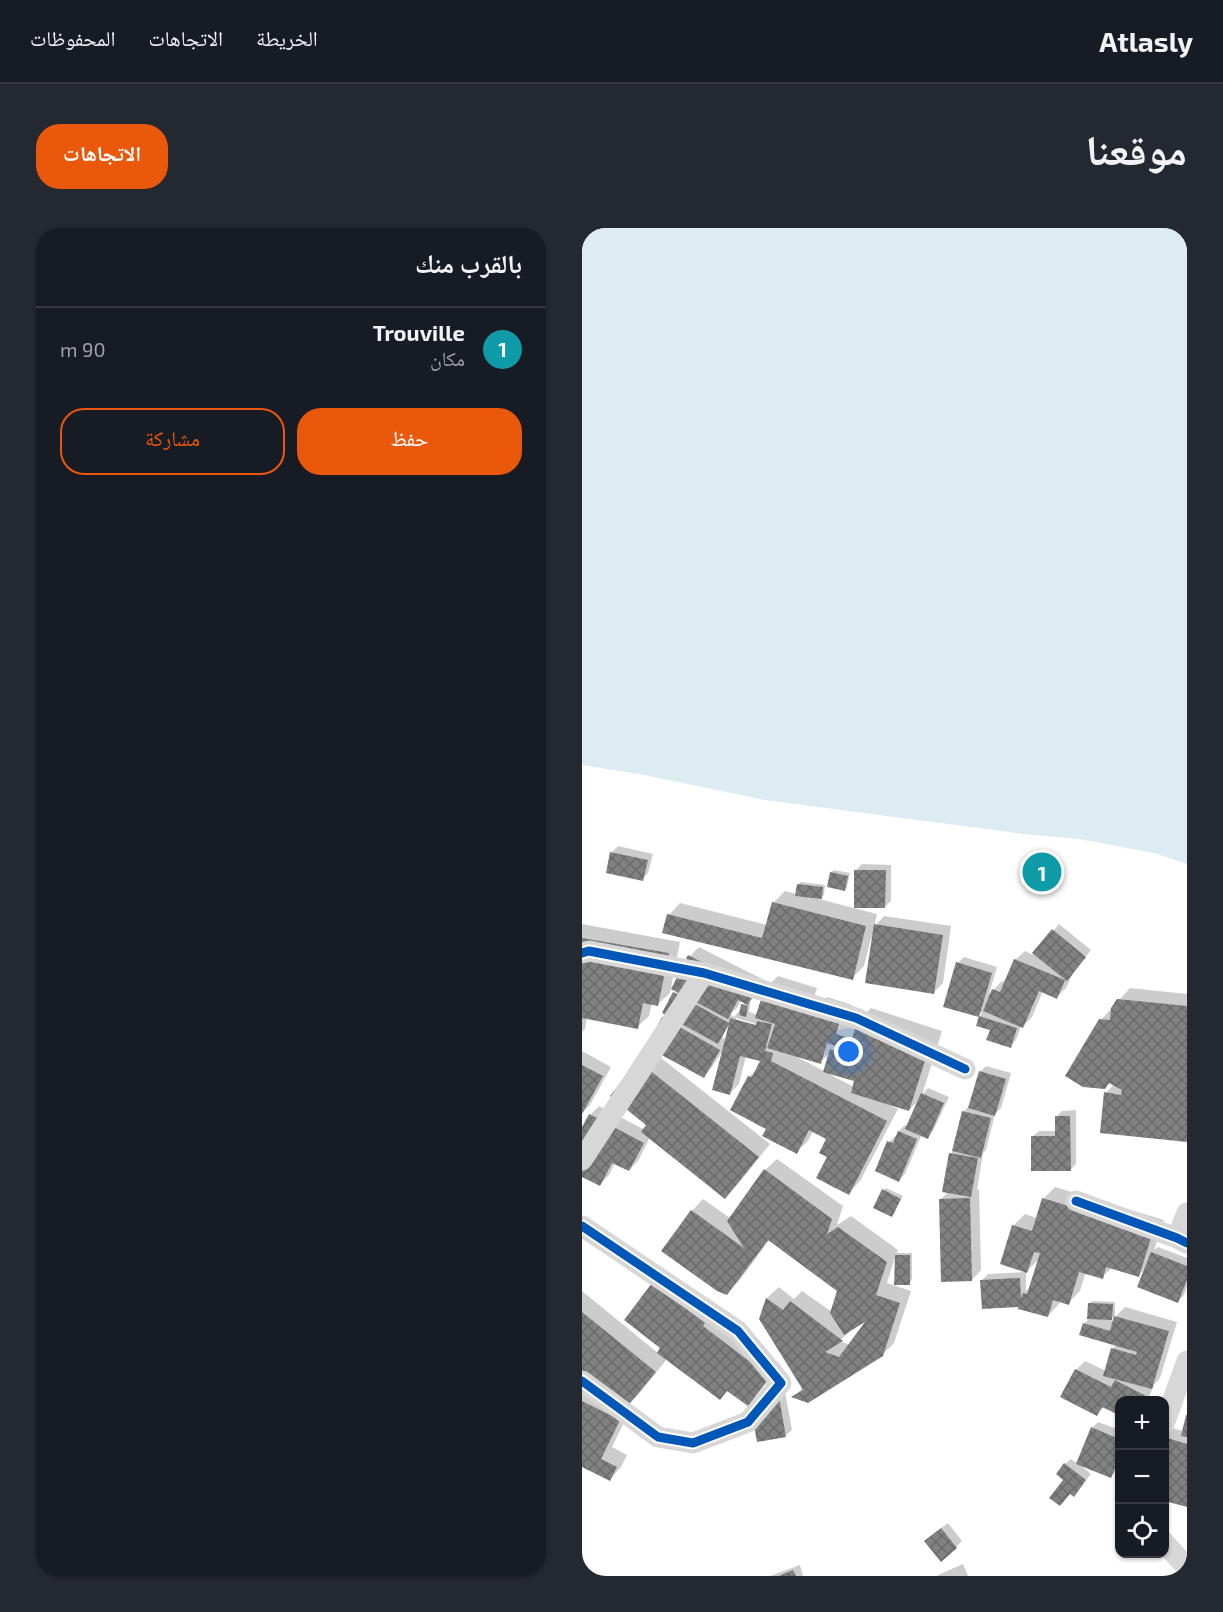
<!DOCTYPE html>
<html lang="ar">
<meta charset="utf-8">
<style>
body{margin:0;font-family:"Exo 2","Noto Naskh Arabic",sans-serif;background:#242831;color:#f1f3f6;direction:rtl}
.controls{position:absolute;right:18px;bottom:18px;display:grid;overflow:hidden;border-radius:12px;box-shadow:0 2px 4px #0004}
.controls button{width:54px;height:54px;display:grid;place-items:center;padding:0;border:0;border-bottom:2px solid #363941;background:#171b24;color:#f1f3f6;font:30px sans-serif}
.you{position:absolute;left:267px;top:824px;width:21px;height:21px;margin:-15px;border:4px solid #fff;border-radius:50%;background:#1a73e8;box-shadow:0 0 0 9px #1a73e833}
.badge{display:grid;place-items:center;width:39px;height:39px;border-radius:50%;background:#ea580c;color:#fff;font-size:20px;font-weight:700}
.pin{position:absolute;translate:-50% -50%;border:3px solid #fff;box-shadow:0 2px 6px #0006}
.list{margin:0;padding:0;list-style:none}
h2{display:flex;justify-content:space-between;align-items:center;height:78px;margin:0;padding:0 24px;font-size:26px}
h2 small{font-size:20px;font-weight:400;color:#9ea1a6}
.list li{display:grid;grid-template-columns:39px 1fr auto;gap:18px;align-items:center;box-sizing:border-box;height:84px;padding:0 24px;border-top:2px solid #363941}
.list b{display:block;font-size:22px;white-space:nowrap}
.list p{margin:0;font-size:20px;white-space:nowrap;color:#9ea1a6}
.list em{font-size:20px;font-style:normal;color:#9ea1a6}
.actions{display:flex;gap:12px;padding:18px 24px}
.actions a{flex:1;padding:14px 0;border:2px solid #ea580c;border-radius:24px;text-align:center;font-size:21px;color:#ea580c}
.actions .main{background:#ea580c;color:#fff}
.icon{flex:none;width:33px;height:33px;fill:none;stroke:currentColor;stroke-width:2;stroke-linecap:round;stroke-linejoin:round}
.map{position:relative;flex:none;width:605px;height:1348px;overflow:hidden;direction:ltr;border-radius:24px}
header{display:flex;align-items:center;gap:36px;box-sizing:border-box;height:84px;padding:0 30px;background:#171b24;border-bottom:2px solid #363941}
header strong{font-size:28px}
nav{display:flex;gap:33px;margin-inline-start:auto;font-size:21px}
.intro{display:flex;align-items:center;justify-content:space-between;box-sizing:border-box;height:144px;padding:0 36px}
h1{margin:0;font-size:42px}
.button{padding:15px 27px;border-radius:24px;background:#ea580c;color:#fff;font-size:21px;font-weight:700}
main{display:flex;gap:36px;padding:0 36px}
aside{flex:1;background:#171b24;border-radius:24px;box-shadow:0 2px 4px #0004}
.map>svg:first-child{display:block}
</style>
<header>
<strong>Atlasly</strong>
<nav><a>الخريطة</a><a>الاتجاهات</a><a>المحفوظات</a></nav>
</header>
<div class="intro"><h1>موقعنا</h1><a class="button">الاتجاهات</a></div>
<main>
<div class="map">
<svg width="605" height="1348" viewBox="0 0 605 1348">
<defs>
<pattern id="building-cross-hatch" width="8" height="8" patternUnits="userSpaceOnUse" patternTransform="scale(1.5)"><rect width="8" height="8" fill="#818181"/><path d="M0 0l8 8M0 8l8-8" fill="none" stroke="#6a6a6a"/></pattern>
</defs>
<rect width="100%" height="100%" fill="#fff"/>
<path fill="#ddebf3" d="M0,0h605v636l-33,-11 -75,-14 -56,-5 -258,-34 -121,-25 -62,-10z"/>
<path fill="#0003" fill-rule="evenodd" d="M36,618l35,8 -5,19 -6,6 -30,-27z
M280,636l29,1v36l-6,6 -29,-37z
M252,642l16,3 -3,14 -2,2 -14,-17z
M219,654l24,3 -1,10 -5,4 58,15 -3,13 10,-11 67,10 -8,57 -9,9 -61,-53 -2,-1 -7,28 -12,12 -183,-63 11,-12 87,22 6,-22 12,-12 12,3 1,-9z
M0,696l98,18 -10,51 -12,11 -6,-1 -3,13 -12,11 -50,-10 -2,12 -3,3z
M477,696l32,26 -18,23 -7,15 -9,9 -14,-6 -11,26 -9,9h-2l-5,14 -6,6 -18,-17 -14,-4 4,-14 -4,5 -20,-53 6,-6 33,10 -8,27 13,-13 4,1 9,-22 10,-9 8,4z
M117,719l65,33 -7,14 -9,9h2l-1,9 9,3 8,-27 12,-12 39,12 -4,13 7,2 7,-6 25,8 -5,17 12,-2 12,-12 71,23 -20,64 6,-7 21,9 -16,34 -6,6 -5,-3 -17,40 -6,6 -10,-38 6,-6 2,1 2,-6 6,-6 3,2 12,-28 -11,11 -17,-6 -1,2 7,3 -38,72 -11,12 -20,-36 -1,-18 -15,-8 -5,10 -12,11 -28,-24 -19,-51 10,-10 3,-7 -16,-4 -7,28 -9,9 -7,-43 -11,17 -9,10 -40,-59 14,-28 -4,-2 17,-32zM161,769l2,5 -3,3 -1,4 -7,8 -4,-3 7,-6zM154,790l27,8v3l-27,-8zM146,799l1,1 -3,12 -4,-3zM248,824l-6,19 -27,-14 1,-1 22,7zM247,846l27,7 -2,6z
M548,760l57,6 -1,147 -80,-48 8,-9 -3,-2 -6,6 -4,-68z
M69,822l119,94 -33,41 -12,12 -75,-60 -12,24 -9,9 -14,-7 -6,12 -9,9 -18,-9v-49l2,1 6,-12 9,-9 46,24 4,-5z
M0,823l29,16 -21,38 -8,8z
M404,838l25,7 -10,35 -6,6 -9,36 -3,3 -6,37 2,-1 2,81 -9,10 -31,-81 7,-7 3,-38 2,-3 10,-39 6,-6 11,-34z
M494,882v54l-6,6 -38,-33 7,-6h17v-14l6,-6z
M195,931l66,47 -6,19 14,-9 47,34 -1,3h15v27l-3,3 -14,-26 -8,26 24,8 -17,52 -12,12 -88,42 9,-10 -43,-68 7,-21 12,-11 15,12 8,-8 30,21 7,-22 -69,-51 -31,42 -12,12 -35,-82 11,-12 27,19 35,-48zM288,1089l-20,28 -11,-4 15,-13z
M473,959l109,33 -10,30 4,-3 29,11v29l-3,8 -6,6 -32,-33 -7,7 -26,-8 -11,10 -16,-5 -6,19 -12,12 -8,-2 -1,3 -11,12 -66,-36 6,-6 38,-2v19l5,-5 9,-28 -13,13 -14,-45 12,-12 12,4 6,-19z
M304,960l17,8 -11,19 -8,-25z
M71,1056l61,30 67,51 -28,34 32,-7 7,38 -7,6 -27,4 -7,-39 -84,-42 -29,36 -12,11 5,2 -19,39 15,8 -6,12 -11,12 -28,-13v-175l76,62 5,-6z
M510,1073l23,1v13l-5,5 4,1 1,-4 10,-10 52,15 -17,56 -7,8h1l-7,14h-27v14l-15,-8 -8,8 -21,-44 9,-9 21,10 6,-22 5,-5 -33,-20 7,-7 -2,-13z
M605,1190v87l-21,-5 5,-15 -7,-2v-57l20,5z
M516,1194l22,8v34l-3,6 -6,6 -31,-11 11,9 -12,15 -14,-9v-16l6,-5 6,4 15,-35z
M366,1295l14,18 -6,6 -24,-12z
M381,1336l5,12h-31l1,-1z
M218,1337l3,11h-33z"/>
<path fill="url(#building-cross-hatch)" d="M28,624l38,8 -5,21 -37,-8z
M272,642h32l-1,38h-31z
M248,644l18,4 -3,15 -18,-4z
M215,656l26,3 -1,12 -27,-3z
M190,674l94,24 -13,54 -191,-47 5,-19 95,24z
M292,696l69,11 -9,59 -69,-11z
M470,701l34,28 -19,24 -35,-28z
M0,710l87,15 -11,53 -15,-3 -5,26 -56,-11z
M106,727l68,35 -8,15 -10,-5 -10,19 -57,-30z
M432,731l51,21 -8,19 -18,-8 -16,37 -40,-17 9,-22 8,3z
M374,734l36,11 -13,44 -36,-10z
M183,759l76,30 -5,17 16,5 6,-20 73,23 -22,69 -58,-18 3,-12 -31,-9 7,-23 8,3 1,-5 -12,-4 -6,21 -54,-16 8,-24 -20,-6z
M91,764l56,31 1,-5 26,7 1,-4 15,3 -7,27 8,2 -2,8 116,60 -38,74 -33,-17 11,-21 -8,-4 7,-14 -17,-9 -12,24 -35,-18 4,-7 -36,-19 18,-34 4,1 8,-16 -20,-5 -10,39 -18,-5 17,-66 -11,20 -56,-31z
M535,771l70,7v136l-87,-9 4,-41 17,3 1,-5 -13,-7 -4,6 -22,-2 -18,-11 34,-57 11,1 1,-12z
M159,776l7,2 -2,11 -7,-2z
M397,788l38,12 -6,20 -25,-8 4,-10 -14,-4z
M80,789l58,33 -16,28 -46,-25 -4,-21z
M56,833l121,96 -34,42 -84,-67 5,-7 -36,-29z
M0,837l21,11 -21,38z
M397,843l27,8 -11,37 -27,-8z
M339,865l23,10 -16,36 -23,-10z
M380,883l29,7 -10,40 -29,-7z
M7,886l55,29 -15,28 -17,-8 -12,23 -18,-9v-50z
M473,888h15l1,55h-40v-35h24z
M316,903l19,8 -18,43 -24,-11 12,-30 6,2z
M367,925l29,5 -7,39 -29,-5z
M182,941l68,50 -5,15 11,-7 49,35 -11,33 24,8 -17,53 -75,47 -17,-6 12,-7 -44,-71 7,-21 17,12 7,-9 53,40 -18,11 14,5 26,-35 -21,13 -14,-22 7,-22 -69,-51 -41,55 -10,-4 -56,-40 30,-41 53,38 -17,-27z
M300,961l19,10 -9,18 -19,-9z
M388,970l2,83 -31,1 -2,-83z
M460,970l111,33 -14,46 -33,-10 -3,12 -24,-7 -10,33 -16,-5 -5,17 -30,-8v-2l-36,2 -2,-29 40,-2 1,20 2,-5 4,1 13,-41 -6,-1 -7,21 -27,-9 12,-39 20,6z
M569,1024l36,14v14l-9,23 -41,-16z
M313,1027h15v30h-16z
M70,1055l53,40 -2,3 67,51 -19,25 28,-5 7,40 -29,5 -7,-38 -2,2 -21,-15 -7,9 -63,-47 3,-5 -36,-28z
M506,1075l25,1 -1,16 -25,-1z
M0,1084l74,60 -30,36 -44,-36z
M532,1088l55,15 -17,58 -49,-13 8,-28 25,7 1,-3 -58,-17 4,-12 27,8z
M493,1141l36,18 4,-7 31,16 -2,4h-24l-1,15 -17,-8 -5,9 -37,-19z
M0,1173l38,19 -19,39 16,8 -7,14 -28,-14z
M604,1187h1v22l-6,-1z
M509,1199l28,12v19l-8,20 -35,-14z
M582,1209l23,7v63l-22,-6 4,-15 -5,-1z
M482,1235l22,17 -12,17 -4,-3 -10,12 -11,-8 14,-18 -7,-6z
M359,1300l16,20 -16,14 -17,-21z
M211,1342l3,6h-17z"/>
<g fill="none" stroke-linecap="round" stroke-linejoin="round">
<path stroke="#d7d7d7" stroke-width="21" d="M0,725l7,-2 115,22 152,45 109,51
M0,932l122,-187
M494,973l101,37 10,5
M0,998l156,105 43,52 -33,39 -55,21 -35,-6 -76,-56
M595,1010l10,-25
M582,1196l23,-63
M582,1314l23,26"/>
<defs>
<path id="cycleway" d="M0,725l7,-2 115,22 152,45 109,51
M494,973l101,37 10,5
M0,998l156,105 43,52 -33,39 -55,21 -35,-6 -76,-56"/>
</defs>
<use href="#cycleway" stroke="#fff" stroke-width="13"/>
<use href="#cycleway" stroke="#0057b8" stroke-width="9"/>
</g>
</svg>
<div class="controls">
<button>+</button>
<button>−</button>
<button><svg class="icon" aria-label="locate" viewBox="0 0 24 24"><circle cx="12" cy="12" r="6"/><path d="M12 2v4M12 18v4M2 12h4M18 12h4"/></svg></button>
</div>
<div class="you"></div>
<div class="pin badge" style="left:460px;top:644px;background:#0f9aa8">1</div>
</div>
<aside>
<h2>بالقرب منك<small></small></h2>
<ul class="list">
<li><span class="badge" style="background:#0f9aa8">1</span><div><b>Trouville</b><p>مكان</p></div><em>90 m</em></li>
</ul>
<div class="actions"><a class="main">حفظ</a><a>مشاركة</a></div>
</aside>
</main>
